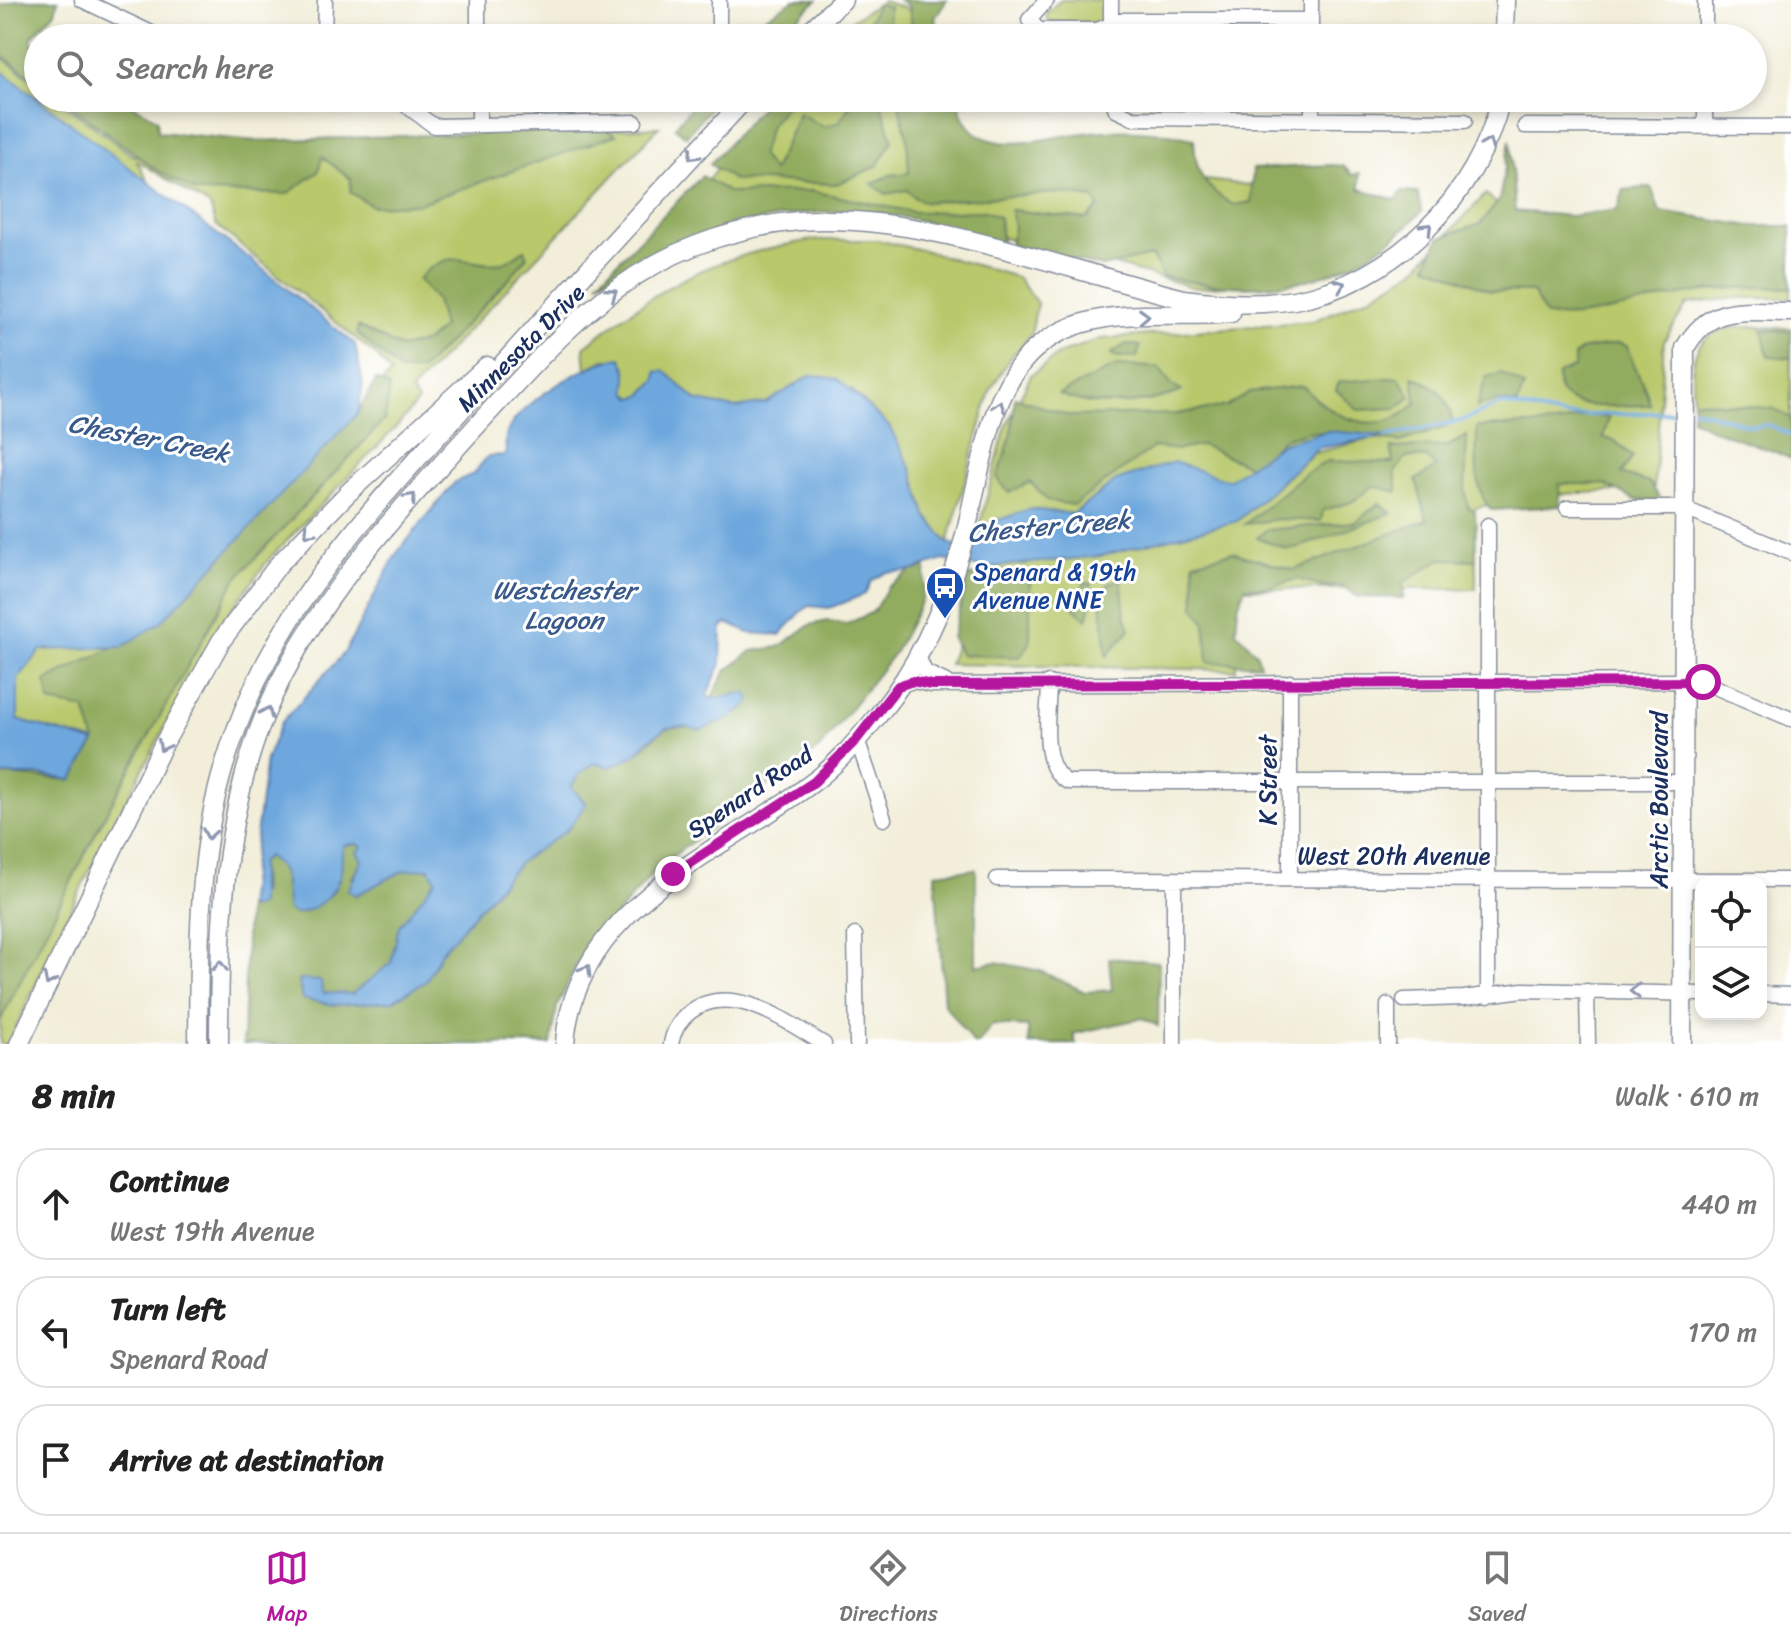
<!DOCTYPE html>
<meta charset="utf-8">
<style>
body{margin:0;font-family:Sriracha,sans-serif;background:#f6f6f6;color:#222}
.controls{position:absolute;right:24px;bottom:24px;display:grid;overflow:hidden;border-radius:16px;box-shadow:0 4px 12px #0003}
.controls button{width:72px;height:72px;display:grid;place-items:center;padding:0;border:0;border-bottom:2px solid #e0e0e0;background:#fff;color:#222;font:40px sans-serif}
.stop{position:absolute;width:24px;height:24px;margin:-18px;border:6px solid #b5179e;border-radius:50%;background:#fff}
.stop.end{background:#b5179e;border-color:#fff;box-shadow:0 2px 8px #0008}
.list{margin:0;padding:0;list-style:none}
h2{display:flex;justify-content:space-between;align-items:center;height:104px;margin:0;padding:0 32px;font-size:34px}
h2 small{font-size:26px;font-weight:400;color:#767676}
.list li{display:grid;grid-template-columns:52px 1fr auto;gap:24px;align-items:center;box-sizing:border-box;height:112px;margin:0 16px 16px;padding:0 16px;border:2px solid #e0e0e0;border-radius:32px}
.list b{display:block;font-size:30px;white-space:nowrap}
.list p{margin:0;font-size:26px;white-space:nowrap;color:#767676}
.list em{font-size:26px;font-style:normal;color:#767676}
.icon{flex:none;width:44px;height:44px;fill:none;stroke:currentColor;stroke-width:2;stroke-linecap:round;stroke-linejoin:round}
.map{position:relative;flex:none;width:1791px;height:1044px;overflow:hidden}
.search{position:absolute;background:#fff;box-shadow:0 4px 12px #0003;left:24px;right:24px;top:24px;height:88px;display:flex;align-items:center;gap:20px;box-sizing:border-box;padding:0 28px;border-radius:44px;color:#767676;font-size:30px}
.sheet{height:488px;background:#fff}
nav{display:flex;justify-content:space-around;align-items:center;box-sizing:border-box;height:112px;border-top:2px solid #e0e0e0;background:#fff;font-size:22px;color:#767676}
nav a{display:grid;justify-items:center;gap:4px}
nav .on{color:#b5179e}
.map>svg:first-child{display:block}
</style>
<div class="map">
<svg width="1791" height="1044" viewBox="0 0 1791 1044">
<rect width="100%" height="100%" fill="#fff"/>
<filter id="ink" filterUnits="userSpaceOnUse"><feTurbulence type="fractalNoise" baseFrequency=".0125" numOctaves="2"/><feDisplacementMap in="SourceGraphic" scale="16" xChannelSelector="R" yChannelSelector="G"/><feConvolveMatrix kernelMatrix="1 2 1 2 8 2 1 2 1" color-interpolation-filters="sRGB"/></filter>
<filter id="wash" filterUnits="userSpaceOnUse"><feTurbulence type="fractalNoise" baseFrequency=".006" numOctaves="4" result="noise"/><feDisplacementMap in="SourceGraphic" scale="32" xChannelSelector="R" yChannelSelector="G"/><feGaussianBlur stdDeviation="1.8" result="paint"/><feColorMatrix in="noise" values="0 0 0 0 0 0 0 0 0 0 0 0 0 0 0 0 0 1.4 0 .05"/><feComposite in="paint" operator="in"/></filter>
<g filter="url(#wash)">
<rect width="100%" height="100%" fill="#f2eed9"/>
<path fill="#b8c86b" stroke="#6a7c64" stroke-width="2" d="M1061,0h42v18l-5,5 -50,-1 -2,-9z
M883,1l27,9 9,28h-86l20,-19z
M0,56l38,29v13h18l77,58 526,-29 -248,264 7,10 -19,23 -129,134 -38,51 -33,54 -107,202 -84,179h-8v-269h40l54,-34 -77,-21 1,-41 23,-29 40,-4 211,-161 99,-112 -15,-18 -160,-130 -6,-19 -74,-46 28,48 -164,-118z
M779,98h152l23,52 403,48 -80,84 -81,6 -95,-27 -238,-56 -168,-11z
M1486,194l24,22 281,21v61h-54l-50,6 -23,37 -10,148 -127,7 -52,12 1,81h-240v81l-287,-6 33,-96 118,-12 137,-35 77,-68 70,-17 -57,-5 -109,56 -117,5 -28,22 -43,-5 -51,18 27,-101 25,-51 30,-22 40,-14 212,-18 56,-24 45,-27z
M812,240h65l49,11 91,26 20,26 -6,32 -21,23 -20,33 -42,152 -22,-28 -14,-45 -23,-44 -37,-36 -41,-15 -45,28 -30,5 -39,-7 -32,-30 -9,1v8l-15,16 -8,2 -6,-6v-22l-21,-11 -20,10 -2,-22c81,-64 125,-90 228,-107z
M1791,328v107l-98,-26c0,-17 -3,-41 3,-56 13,-35 65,-25 95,-25z"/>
<path fill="#92ac5f" stroke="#566e5e" stroke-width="2" d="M17,0h41l-3,12 -23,25v7l6,3v35l-38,-28v-48z
M794,0h23l-41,38h-32l2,-9z
M899,0h48l-12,18 5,20h-16l-11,-7 -4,-24z
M877,4l12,3v14l7,9 -1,8h-26l-2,-12z
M60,98h61l36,21 1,13 98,9 351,-12 9,6 -198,69 -46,2 -22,-14 1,-13 -29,-22 -4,15 -31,22 -91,-2 -41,-23z
M698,98h21l-33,38 -11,-9z
M769,98h23l-22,27 -9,31 12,15 26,-58 25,14 15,-5 16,-24h24l14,42 -16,26 -40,18 -103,-4 -24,-16z
M897,98h62c1,23 13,38 36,43 24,6 57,-4 81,-7 40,-6 79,-4 118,5 1,34 9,48 39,66l18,-3 2,-33 79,-4 11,1 9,9 8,-2v16l36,11 6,-8 16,1 4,18c-71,77 -162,88 -260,65l-10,-20 -50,11 -92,-22 4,-18 -3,-17 76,9 12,-12 -6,-9 -34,-5 -134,9 -10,-4 -8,-8 -21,4 -14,-10 18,-9 19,-2 -2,-36z
M1510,140l5,71 56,5 46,-6 7,-20 27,-3 9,25 91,14h40v62c-36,-2 -75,0 -111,7 -44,8 -89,25 -134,21l-14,-24 -41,-1 -64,-26 12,-27 41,-14 19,-23z
M702,176l28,17 81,-2 102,21 72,-1 14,6 3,25c-30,-7 -59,-17 -89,-23 -119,-25 -210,14 -315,63z
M525,250l2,6 -17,22 -89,93h-21l-43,-38 1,-7 43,22 24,-6 18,-15 -7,-27 -18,-21c36,-37 49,-10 85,-16 7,-2 16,-10 22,-13z
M1762,330l29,1v27l-23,-2z
M1619,343l8,3c6,21 19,38 23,59 -29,-1 -98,13 -92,-31l16,-6v-12l6,-6z
M1126,344l14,2 -3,11h-21l-5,-3z
M1116,366l42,1 15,19 9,5c-34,14 -89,19 -123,3z
M1502,373l22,14 -7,17 -19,-3 -21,6 9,-30z
M1413,376c24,11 33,17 39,43l-6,8 -46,15 -89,-11 -28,8 -29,29 -52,-23 -23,5 -25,-3 -80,58 -26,-4 -18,-19 -21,11 -12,-15 14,-42 4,-39 54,19 107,-2 51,-8 23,-14 53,-6c30,33 77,54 113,17z
M1399,377l12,20 -14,11 -39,2 -22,-20 3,-8z
M376,380l14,7 -5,32 -149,160 -132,238 -104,204v-246l72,5 23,-38 -10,-33 -36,-7 -3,-21c38,-21 78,-36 115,-59l197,-209z
M1693,400l82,9 16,9v41c-33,-16 -68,-22 -99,-40z
M1589,415l20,3 -6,20 11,2 19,17 -12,17 29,9 12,19 -27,-2 -31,-16h-45l1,22 -69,4c-19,-21 -14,-57 -14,-83l80,-3z
M1467,436l-2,54 3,17 7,4 1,49 -35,-1 -38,24 1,15 -46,-1 -16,-11 -19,1 -25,-8 -30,8h-23l-7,20 -2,24 21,23 3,11 -52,-3 -3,-40 -10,-15 -1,-45 38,-10 61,18 134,-50 -11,-40 20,-13 -9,-9 -21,-1 -11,15 3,20 -25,-6 -21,16 -29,8 -2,11 -41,-2 -35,5 60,-50 23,-13 65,2 -2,-15 57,-2z
M1379,503l13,10 -92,34 -13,2 -30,-11 9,-8 90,-8z
M926,567l-4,33 -27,52 -76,97 -160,117 -79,91 -23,50 -6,37h-308l4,-138 6,2 9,-16 -2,-29 7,-7c23,14 17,31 21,53l7,5 46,-41 -1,-18 4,-10 14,-1 5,4 -1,12 -10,18 4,17c20,-11 53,-36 76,-24l4,9 -4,7 -33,39 -8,37 -39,31 -31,-1 -10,-11 -12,-1 3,18 34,6 56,-4 34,-20 15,-29 80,-91 46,-31 19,-27 -15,-16 9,-14 15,-11 15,5c8,-4 17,-7 24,-12 28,-20 25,-36 67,-25l43,-36 -33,5 15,-28 26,-20 27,-4 31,-22 18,-4 19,3 26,-12 15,-25 23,-16z
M1010,571l20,11v61l-10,14 -59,-2 -9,-17 16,-62z
M1121,578l4,38 5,13 -23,27 -6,-55 7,-17z
M1085,582l6,2 1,17 -5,18 -14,-12z
M976,869v97l20,-4 44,9 45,21 27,-2 -3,-32 50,4 -1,64 -15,-8 -70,16 3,10h-47l-1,-17 -36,-2 -14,19h-4l-30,-40 -9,-131z"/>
<path fill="#6da7dd" stroke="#446b9e" stroke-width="2" d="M0,70l249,188 106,86 8,40 -5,29 -197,209 -39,25 -81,3 -23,29v41l77,22 -23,38 -32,-5h-40z
M621,358l6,12v22l6,6 8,-2 15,-16v-8l9,-1 32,30 39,7 30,-5 45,-28 27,4 51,47 23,44 14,45 22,28 21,5 8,-7 2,-14 51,-18 43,5 43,-33 58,-19 54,18 55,-37 44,-12 60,5 -69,12 -81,73 -137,35 -118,12 -39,-8 -32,11 -24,1 -15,8 -7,14 -17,7 -19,7 -19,-2 -8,5 -22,24 -31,-2 -22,-10 -5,5 -1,36 -14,31 4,4 33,-6 5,3v7l-17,14 -31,13 -18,-4 -17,2 -19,13 -12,14 -25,12 -15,-4 -15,10 -9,14 15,17 -19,26 -46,31 -80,91 -15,29 -34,20 -56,4 -34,-6 -3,-19 22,1 1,12 30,1 39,-31 8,-37 37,-46 -7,-12 -26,3 -47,24 -8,-5 14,-30 -5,-8 5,-5 -4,-3 -14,1c-4,10 -1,16 -3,26 -4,25 -24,38 -46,43l-7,-4c-4,-22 2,-40 -21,-54l-7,7v41l-7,4 -6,-2 19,-147 15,-36 64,-71 51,-98 59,-72 18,-8 15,-18 18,-1c0,-6 -1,-14 0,-19 7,-31 86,-76 115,-78z"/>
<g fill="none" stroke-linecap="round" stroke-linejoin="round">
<path stroke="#6da7dd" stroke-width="4" d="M1693,409l59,17 17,-1 22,10
M1386,436l75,-15 40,-17 63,12 109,-4"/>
</g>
</g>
<g filter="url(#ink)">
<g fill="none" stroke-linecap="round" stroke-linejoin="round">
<defs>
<path id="minor" d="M82,0l80,38
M478,0v38
M719,0v24
M1047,0l-18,20 10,10h58l26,-10h188
M1311,0v38
M1705,0v38
M324,38l1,-38
M1111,38v-38
M396,98l38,28 201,-4
M479,98v26
M1112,98l4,12 17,8 332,3
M1312,98v19
M1705,98v28
M1525,126l266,1
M1567,508h116l108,45
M1488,525v471
M918,656l7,16 21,10
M1290,682v196
M1049,683c0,28 -11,85 19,99h615
M898,686l15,-5 18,4 752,-4 20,1 88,37
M857,739l27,80
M997,879l794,1
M1174,879v165
M855,935l2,109
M1587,991l1,53
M1761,994l30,1
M1404,1000l60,-2 59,-8 178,4
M671,1044c2,-13 9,-24 19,-32 41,-32 97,10 134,32
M1388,1044v-39"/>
<path id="major" d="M802,38l41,-38
M1504,38l1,-38
M19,1044l143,-297 59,-106 58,-77 69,-71 139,-127
M198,1044c1,-88 -1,-178 22,-264 44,-163 144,-262 253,-383 90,-101 182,-200 273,-299
M219,1044c0,-104 3,-210 38,-309 45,-124 136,-217 223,-313 49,-53 96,-108 157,-147 47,-30 106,-49 162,-54 124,-9 264,49 385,78 37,5 72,7 110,1 100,-17 185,-105 207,-202
M565,1044c9,-137 153,-190 247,-261 26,-19 47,-45 68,-70 39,-48 65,-108 82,-167 17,-59 24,-154 72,-196 54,-49 131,-30 197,-37
M1682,1044l3,-696c26,-46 60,-36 106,-36"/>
</defs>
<use href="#minor" stroke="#868e9c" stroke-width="17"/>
<use href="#major" stroke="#868e9c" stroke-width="21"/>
<use href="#minor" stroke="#fff" stroke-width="14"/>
<use href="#major" stroke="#fff" stroke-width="18"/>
</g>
<defs><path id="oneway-chevron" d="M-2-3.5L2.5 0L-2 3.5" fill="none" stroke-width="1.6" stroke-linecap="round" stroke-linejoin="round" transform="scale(2)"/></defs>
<g stroke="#8d97ae">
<use href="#oneway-chevron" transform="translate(1488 144) rotate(-68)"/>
<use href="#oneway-chevron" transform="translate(693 155) rotate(133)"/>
<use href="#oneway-chevron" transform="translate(1427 228) rotate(-45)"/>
<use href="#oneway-chevron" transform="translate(1340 285) rotate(-21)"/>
<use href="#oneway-chevron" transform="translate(612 293) rotate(-35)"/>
<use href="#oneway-chevron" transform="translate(1144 316) rotate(-2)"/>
<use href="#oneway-chevron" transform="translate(999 406) rotate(-72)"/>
<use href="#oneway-chevron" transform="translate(411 498) rotate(-48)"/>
<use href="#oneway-chevron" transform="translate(309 532) rotate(134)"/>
<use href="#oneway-chevron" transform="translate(267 712) rotate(-67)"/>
<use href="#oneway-chevron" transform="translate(163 746) rotate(117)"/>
<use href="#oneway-chevron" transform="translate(209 834) rotate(100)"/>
<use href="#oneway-chevron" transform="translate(220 966) rotate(-89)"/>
<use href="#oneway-chevron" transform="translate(586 970) rotate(-58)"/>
<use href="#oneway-chevron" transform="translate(49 980) rotate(115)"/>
<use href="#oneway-chevron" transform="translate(1635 991) rotate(-180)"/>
</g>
</g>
<g fill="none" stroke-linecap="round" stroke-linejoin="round" filter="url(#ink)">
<path stroke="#b5179e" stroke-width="10" d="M673,874l141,-92 43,-43 41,-53 15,-5 18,4 772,-3"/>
</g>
<defs>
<symbol id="bus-pin" viewBox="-11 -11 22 30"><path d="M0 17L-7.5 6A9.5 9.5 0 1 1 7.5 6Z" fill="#1a4fb4" stroke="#fff"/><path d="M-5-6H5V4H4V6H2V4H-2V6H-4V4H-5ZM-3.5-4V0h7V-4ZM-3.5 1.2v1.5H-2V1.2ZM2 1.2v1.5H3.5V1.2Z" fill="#fff"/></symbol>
</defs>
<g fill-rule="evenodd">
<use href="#bus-pin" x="923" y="564" width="44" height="60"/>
</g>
<g text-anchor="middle" stroke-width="6" stroke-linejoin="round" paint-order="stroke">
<g font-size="24" fill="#1b2f5e" stroke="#fff">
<text transform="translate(521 348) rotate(-45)" y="8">Minnesota Drive</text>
<text transform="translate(1268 780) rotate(-90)" y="8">K Street</text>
<text transform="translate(750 792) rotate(-34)" y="8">Spenard Road</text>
<text transform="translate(1659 800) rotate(-90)" y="8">Arctic Boulevard</text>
<text x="1394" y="864">West 20th Avenue</text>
</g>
<g font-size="24" fill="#164399" stroke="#fff" text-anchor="start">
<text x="973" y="580">Spenard &amp; 19th<tspan x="973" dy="28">Avenue NNE</tspan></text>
</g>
<g font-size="26" font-style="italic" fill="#38598a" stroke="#fff">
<text transform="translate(149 438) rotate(11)" y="9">Chester Creek</text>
<text transform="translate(1049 526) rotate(-5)" y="9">Chester Creek</text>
<text x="564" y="599">Westchester<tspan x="564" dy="30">Lagoon</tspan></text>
</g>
</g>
</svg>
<div class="controls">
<button><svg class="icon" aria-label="locate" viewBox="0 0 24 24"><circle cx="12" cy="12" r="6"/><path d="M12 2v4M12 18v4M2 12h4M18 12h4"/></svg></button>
<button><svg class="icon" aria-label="layers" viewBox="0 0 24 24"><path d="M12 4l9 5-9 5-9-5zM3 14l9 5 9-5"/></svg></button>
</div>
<div class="stop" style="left:1703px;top:682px"></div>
<div class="stop end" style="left:673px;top:874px"></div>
<div class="search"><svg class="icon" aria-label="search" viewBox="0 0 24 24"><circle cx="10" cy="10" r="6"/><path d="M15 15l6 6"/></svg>Search here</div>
</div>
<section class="sheet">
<h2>8 min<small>Walk · 610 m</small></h2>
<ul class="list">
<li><svg class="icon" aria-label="ahead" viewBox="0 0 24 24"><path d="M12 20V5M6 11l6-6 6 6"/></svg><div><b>Continue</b><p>West 19th Avenue</p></div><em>440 m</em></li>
<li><svg class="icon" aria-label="left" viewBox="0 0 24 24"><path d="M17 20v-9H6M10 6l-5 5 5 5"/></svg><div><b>Turn left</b><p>Spenard Road</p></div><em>170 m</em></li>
<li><svg class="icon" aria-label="arrive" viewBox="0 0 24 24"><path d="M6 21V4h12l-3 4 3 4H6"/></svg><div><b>Arrive at destination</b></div></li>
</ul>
</section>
<nav>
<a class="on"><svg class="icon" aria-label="map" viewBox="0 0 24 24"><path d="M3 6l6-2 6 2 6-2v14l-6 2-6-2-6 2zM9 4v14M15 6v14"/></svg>Map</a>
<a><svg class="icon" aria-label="directions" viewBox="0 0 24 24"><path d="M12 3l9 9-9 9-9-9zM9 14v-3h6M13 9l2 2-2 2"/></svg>Directions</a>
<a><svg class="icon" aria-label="saved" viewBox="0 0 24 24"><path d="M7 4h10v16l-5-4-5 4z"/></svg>Saved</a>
</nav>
